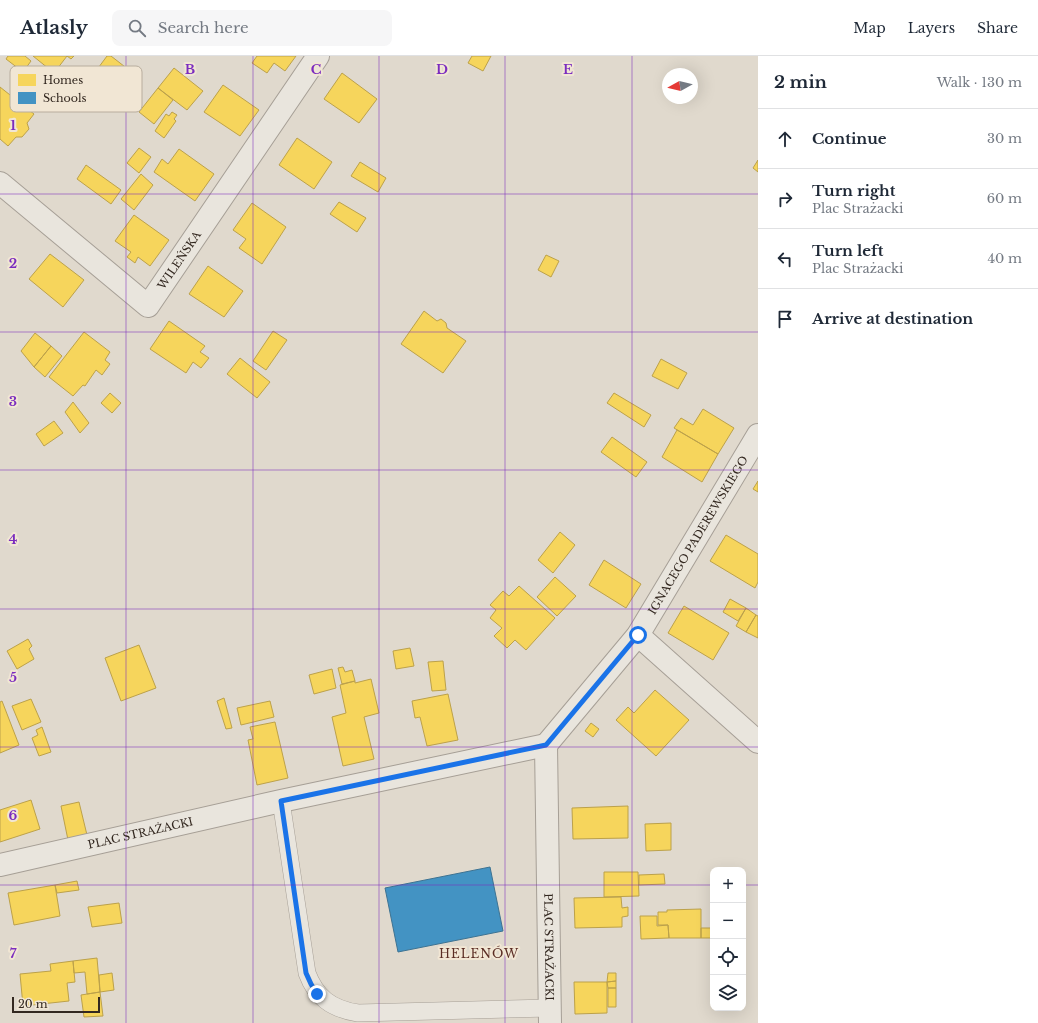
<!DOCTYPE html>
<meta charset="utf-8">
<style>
body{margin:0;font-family:"Libre Baskerville",serif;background:#f6f6f7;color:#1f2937}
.controls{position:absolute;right:12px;bottom:12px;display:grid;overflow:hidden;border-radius:8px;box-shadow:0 4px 16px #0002}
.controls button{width:36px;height:36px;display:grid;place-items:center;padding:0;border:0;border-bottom:1px solid #e0e1e3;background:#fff;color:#1f2937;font:20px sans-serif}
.compass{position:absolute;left:662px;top:12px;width:36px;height:36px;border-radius:50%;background:#fff;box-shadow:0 4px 16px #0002;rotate:262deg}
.scale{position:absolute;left:12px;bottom:10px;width:88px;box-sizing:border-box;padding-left:4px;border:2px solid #332820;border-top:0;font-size:11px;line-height:14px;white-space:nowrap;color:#332820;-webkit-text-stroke:3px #f1e6d4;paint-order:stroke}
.stop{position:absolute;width:12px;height:12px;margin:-9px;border:3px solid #1a73e8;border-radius:50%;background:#fff}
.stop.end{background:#1a73e8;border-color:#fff;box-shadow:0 1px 4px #0008}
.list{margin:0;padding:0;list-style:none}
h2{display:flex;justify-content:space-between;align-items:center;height:52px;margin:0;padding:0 16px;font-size:17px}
h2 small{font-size:13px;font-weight:400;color:#747a83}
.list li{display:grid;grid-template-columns:26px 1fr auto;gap:12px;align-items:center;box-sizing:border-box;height:60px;padding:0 16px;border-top:1px solid #e0e1e3}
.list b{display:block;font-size:15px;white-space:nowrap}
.list p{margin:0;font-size:13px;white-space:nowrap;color:#747a83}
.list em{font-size:13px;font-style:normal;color:#747a83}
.icon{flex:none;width:22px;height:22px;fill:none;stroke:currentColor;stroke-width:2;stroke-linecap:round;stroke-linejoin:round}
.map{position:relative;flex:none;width:758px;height:967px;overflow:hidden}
header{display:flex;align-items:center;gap:24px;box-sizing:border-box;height:56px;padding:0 20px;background:#fff;border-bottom:1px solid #e0e1e3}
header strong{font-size:19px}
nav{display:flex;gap:22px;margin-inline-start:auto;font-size:14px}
.search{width:280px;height:36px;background:#f6f6f7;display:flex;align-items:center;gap:10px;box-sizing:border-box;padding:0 14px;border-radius:8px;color:#747a83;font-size:15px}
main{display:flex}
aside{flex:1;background:#fff}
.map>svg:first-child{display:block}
</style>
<header>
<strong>Atlasly</strong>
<div class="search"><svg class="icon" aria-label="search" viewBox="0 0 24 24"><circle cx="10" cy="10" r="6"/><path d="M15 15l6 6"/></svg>Search here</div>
<nav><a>Map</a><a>Layers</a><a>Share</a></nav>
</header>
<main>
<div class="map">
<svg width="758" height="967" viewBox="0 0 758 967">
<rect width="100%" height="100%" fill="#e0d9cd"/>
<path fill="#f6d55c" stroke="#bca14a" d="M8,0h17l6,5 -8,11 -17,-13z
M33,0h41l-3,3 -4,-3 -13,17z
M107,0h4l18,14 -15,20 -21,-15z
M257,0h39l-11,15 -11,-8 -7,10 -15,-10z
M472,0h19l-8,15 -15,-8z
M174,12l29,23 -16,19 -29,-22z
M342,17l35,26 -18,24 -35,-24z
M223,29l36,25 -19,26 -36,-24z
M0,31l34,27 -7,9 2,6 -7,8h-6l-8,9 -8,-7z
M158,32l15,12 -19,24 -15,-12z
M172,56l5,3 -3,4 2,2 -12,17 -9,-7 11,-17 3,2z
M297,82l35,24 -18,27 -35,-24z
M139,92l12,9 -12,16 -12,-10z
M179,93l35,25 -19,27 -41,-29 8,-13 6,5z
M758,104v12l-5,-4z
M360,106l26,16 -8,14 -27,-16z
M86,109l35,25 -10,14 -34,-25z
M141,118l12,11 -19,25 -13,-11z
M339,146l27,16 -9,14 -27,-18z
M252,147l34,24 -24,37 -23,-16 7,-9 -13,-9z
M134,159l35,25 -19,26 -12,-9 -3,6 -8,-6 4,-5 -16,-11z
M50,198l34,26 -21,27 -34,-28z
M546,199l13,6 -8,16 -13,-7z
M208,210l35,25 -19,26 -35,-23z
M424,255l13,10 4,-2 5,4 1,5 19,13 -23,32 -42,-29z
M169,265l36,25 -5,6 9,6 -8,10 -8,-6 -7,11 -36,-24z
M273,275l14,9 -21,30 -13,-9z
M84,276l26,20 -5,8 5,4 -8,11 -6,-5 -11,16 -2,-1 -10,11 -24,-19z
M35,277l16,13 -17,21 -13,-16z
M51,290l11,10 -17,21 -11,-10z
M240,302l30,24 -13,16 -30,-24z
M661,303l26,14 -9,16 -26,-13z
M110,337l11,10 -9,10 -11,-10z
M614,337l37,22 -7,12 -37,-24z
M73,346l16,21 -9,10 -15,-21z
M703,353l31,19 -16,26 -44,-26 7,-10 12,7z
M54,365l9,12 -19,13 -8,-12z
M677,374l41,24 -16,28 -40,-25z
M612,381l35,25 -11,15 -35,-25z
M758,425v11l-5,-3z
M560,476l15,13 -22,28 -15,-13z
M726,479l32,19v28l-3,6 -45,-27z
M604,504l37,24 -15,24 -37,-23z
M555,521l21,19 -19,20 -20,-19z
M519,530l36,32 -29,32 -11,-10 -8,8 -13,-12 8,-8 -12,-10 6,-8 -6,-5 13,-14 6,5z
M730,543l16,9 -8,13 -15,-9z
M684,550l45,27 -16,27 -45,-27z
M746,552l10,7 -10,17 -10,-6z
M756,559l2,1v22l-12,-6z
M28,583l4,7 -3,3 5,10 -17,10 -10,-18z
M139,589l17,43 -35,13 -16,-43z
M410,592l4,18 -18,3 -3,-18z
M443,605l3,29 -14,1 -4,-29z
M343,611l2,5 7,-2 3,11 -13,3 -4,-16z
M332,613l4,19 -22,6 -5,-19z
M371,623l8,34 -15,4 10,42 -31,7 -11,-49 14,-4 -6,-28 15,-4v2z
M655,634l34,30 -33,36 -40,-36 12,-13 6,6z
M448,638l10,46 -31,6 -7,-29 -5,1 -3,-17z
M224,642l8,30 -6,1 -9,-28z
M31,643l10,23 -19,8 -10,-24z
M2,645l17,44 -19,8v-51z
M270,645l4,16 -33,8 -4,-17z
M275,666l13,56 -31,7 -9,-45 5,-1 -3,-12z
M591,667l8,6 -6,8 -8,-6z
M42,671l9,25 -12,4 -7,-18 6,-3 -2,-5z
M31,744l9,29 -40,13v-32z
M79,746l8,33 -19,5 -7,-34z
M628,750v32l-55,1 -1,-31z
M671,767v27l-25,1 -1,-27z
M604,816h34l1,24 -35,1z
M664,818l1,10 -26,1v-10z
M77,825l2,9 -22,3 -2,-8z
M55,829l5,31 -46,9 -6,-32z
M621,841l1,11 6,-1v9l-6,1v10l-47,1 -1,-30z
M119,847l3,20 -30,4 -4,-20z
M701,853v29h-32l-1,-13h-10v-13h9v-2z
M640,860h17v10l11,-1 1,13 -28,1z
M701,872h12v10h-12z
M97,902l3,34 -13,2 -2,-22 -11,1 -1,-12z
M73,905l2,21 -8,1 2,18 -46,5 -3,-32 31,-3 -1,-7z
M112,917l2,17 -14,2 -1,-17z
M608,917h8v8l-9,1z
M616,925v7h-8l-1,-6z
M574,926h33v31l-32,1z
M608,932h8v19h-8z
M100,936l3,24 -19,1 -3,-22z"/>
<path fill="#4393c3" stroke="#3e7392" d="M490,811l13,64 -105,21 -13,-64z"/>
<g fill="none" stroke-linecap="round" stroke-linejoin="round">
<defs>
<path id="service" d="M281,745l26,172c9,24 24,36 51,40l192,-5"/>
<g id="minor">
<path id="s1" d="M0,127l148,123 170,-250"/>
<path d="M638,579l120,107"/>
<path id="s2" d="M546,689l92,-110 120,-200"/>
<path id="s3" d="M546,689l4,278"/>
<path id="s4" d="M0,809l281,-64 265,-56"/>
</g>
</defs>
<use href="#service" stroke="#a69f96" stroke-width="18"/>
<use href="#minor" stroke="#a69f96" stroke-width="24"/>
<use href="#service" stroke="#e9e5dd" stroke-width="17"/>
<use href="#minor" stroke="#e9e5dd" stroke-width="22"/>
</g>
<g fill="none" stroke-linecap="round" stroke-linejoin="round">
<path stroke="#1a73e8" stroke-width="5" d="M317,938l-6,-10 -5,-11 -25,-172 265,-56 92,-110"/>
</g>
<path fill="none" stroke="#7b2cbf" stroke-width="1" stroke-opacity="0.55" d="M126,0v967M253,0v967M379,0v967M505,0v967M632,0v967M0,138h758M0,276h758M0,414h758M0,553h758M0,691h758M0,829h713M743,829h15"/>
<g text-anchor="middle" stroke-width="4" stroke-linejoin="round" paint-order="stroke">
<g font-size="11" fill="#332820" stroke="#f1e6d4">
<text dy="4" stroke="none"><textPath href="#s1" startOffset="248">WILEŃSKA</textPath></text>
<text dy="4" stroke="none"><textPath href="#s2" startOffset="260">IGNACEGO PADEREWSKIEGO</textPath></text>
<text dy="4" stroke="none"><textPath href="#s4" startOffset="144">PLAC STRAŻACKI</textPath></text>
<text dy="4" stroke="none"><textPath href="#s3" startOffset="202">PLAC STRAŻACKI</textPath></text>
</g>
<g font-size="12" letter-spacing="1" fill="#5a2c24" stroke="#f1e6d4">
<text x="479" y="902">HELENÓW</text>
</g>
</g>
<rect x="10" y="10" width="132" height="46" rx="6" fill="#f1e6d4" stroke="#b8ad9e" stroke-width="1"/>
<rect x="18" y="18" width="18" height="12" fill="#f6d55c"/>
<rect x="18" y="36" width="18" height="12" fill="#4393c3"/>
<g font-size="11" fill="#332820">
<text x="43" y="28">Homes</text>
<text x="43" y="46">Schools</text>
</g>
<g font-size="13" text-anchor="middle" font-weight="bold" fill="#7b2cbf" stroke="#f1e6d4" stroke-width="4" stroke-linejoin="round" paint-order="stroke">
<text x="190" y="18">B</text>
<text x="316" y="18">C</text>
<text x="442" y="18">D</text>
<text x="568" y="18">E</text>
<text x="13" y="74">1</text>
<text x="13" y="212">2</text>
<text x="13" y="350">3</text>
<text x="13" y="488">4</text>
<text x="13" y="626">5</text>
<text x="13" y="764">6</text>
<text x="13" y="902">7</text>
</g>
</svg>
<div class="controls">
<button>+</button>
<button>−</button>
<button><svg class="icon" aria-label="locate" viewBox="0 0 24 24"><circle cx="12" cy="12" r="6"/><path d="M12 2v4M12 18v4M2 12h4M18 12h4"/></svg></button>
<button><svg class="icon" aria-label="layers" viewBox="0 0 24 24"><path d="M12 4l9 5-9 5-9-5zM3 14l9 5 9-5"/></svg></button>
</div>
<svg class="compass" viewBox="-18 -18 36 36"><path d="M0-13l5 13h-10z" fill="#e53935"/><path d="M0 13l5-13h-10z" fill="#747a83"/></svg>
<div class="scale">20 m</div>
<div class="stop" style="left:638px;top:579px"></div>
<div class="stop end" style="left:317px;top:938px"></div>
</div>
<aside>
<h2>2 min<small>Walk · 130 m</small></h2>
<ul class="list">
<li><svg class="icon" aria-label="ahead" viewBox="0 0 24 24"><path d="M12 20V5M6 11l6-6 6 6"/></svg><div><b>Continue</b></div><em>30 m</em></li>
<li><svg class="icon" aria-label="right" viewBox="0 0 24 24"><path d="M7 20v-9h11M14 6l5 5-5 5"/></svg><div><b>Turn right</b><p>Plac Strażacki</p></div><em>60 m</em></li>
<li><svg class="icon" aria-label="left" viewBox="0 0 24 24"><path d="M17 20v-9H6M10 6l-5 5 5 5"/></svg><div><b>Turn left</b><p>Plac Strażacki</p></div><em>40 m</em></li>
<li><svg class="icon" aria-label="arrive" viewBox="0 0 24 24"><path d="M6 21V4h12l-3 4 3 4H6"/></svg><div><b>Arrive at destination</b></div></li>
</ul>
</aside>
</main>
